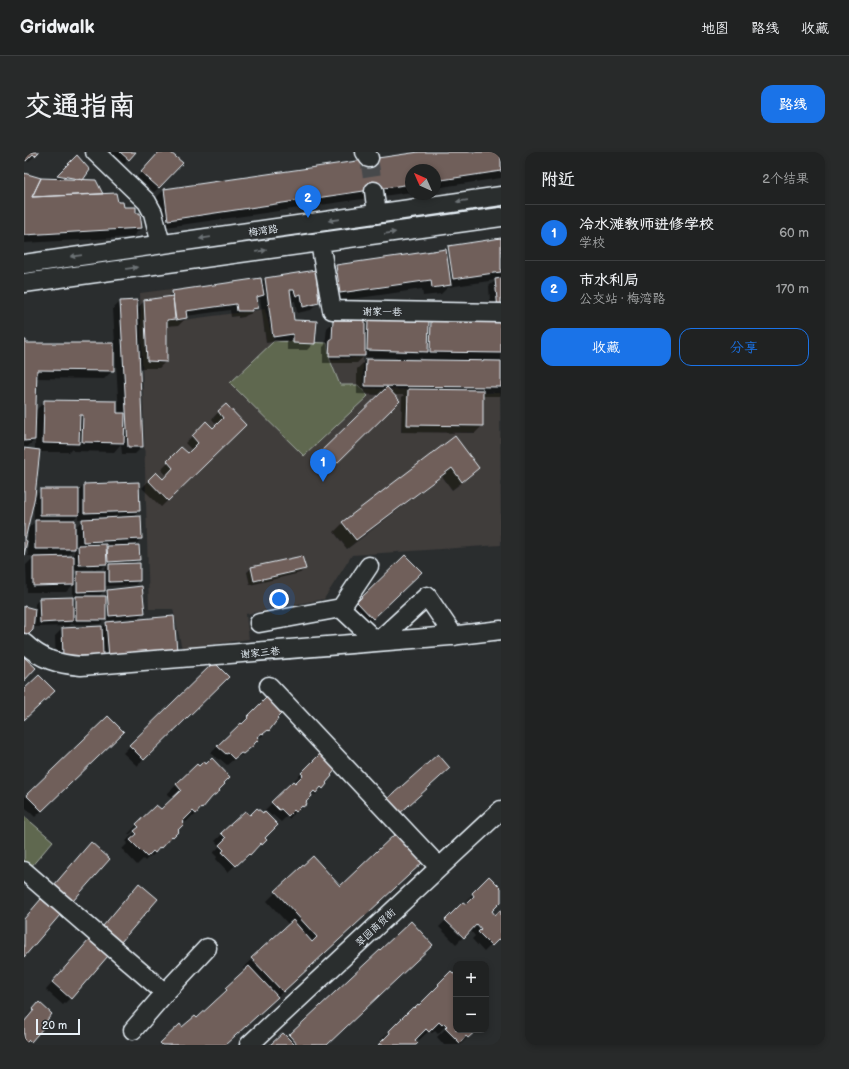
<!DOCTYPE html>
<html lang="zh">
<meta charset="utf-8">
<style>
body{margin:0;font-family:"Balsamiq Sans","LXGW WenKai TC",sans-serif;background:#282a2a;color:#f1f3f6}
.controls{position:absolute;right:12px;bottom:12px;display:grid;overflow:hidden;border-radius:8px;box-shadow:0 2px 6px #0003}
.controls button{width:36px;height:36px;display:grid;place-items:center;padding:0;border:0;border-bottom:1px solid #3d3f40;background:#202222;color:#f1f3f6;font:20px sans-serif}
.compass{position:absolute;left:381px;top:12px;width:36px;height:36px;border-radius:50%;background:#202222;box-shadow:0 2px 6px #0003;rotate:315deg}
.scale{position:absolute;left:12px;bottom:10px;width:44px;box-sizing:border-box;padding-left:4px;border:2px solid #e8f1f8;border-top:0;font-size:11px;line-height:14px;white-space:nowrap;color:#e8f1f8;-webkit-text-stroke:3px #2a2d2e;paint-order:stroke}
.you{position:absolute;left:255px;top:447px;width:14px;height:14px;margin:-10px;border:3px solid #fff;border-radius:50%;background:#1a73e8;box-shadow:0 0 0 6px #1a73e833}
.badge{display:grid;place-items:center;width:26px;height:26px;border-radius:50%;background:#1a73e8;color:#fff;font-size:13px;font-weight:700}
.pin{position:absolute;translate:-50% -33px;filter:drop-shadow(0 1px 2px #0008)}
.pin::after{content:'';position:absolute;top:21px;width:14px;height:12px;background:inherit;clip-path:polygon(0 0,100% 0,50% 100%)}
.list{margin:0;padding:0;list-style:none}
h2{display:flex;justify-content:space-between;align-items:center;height:52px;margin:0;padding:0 16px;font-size:17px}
h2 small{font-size:13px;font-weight:400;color:#a2a4a5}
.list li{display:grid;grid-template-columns:26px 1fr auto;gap:12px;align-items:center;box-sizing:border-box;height:56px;padding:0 16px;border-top:1px solid #3d3f40}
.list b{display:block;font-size:15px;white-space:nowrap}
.list p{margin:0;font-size:13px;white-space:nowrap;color:#a2a4a5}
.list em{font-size:13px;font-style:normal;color:#a2a4a5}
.actions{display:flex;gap:8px;padding:12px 16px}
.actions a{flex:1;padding:9px 0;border:1px solid #1a73e8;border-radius:12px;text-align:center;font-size:14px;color:#1a73e8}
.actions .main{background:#1a73e8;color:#fff}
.map{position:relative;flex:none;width:477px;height:893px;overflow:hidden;border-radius:12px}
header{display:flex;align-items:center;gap:24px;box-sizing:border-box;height:56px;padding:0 20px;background:#202222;border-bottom:1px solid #3d3f40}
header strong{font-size:19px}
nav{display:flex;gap:22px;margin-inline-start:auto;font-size:14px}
.intro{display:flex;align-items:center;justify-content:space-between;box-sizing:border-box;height:96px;padding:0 24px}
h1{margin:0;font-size:28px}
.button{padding:10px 18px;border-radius:12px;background:#1a73e8;color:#fff;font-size:14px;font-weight:700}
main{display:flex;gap:24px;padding:0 24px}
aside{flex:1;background:#202222;border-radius:12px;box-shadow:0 2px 6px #0003}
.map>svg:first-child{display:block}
</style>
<header>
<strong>Gridwalk</strong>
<nav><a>地图</a><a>路线</a><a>收藏</a></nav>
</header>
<div class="intro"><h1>交通指南</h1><a class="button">路线</a></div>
<main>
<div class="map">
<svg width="477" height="893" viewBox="0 0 477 893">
<rect width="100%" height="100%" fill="#2a2d2e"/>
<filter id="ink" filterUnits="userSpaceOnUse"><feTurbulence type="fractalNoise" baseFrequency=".025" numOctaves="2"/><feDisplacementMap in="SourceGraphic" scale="8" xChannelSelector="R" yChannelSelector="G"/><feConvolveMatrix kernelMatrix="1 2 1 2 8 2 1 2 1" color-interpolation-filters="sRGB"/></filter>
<g filter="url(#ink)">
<path fill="#3f3c3b" d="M148,137l4,32 89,-12 9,32 53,2 3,17 33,-3v31l137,5 1,152 -149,10 -28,44 -78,15 3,25 -67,10 -9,-40h-24l-9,-316z"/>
<path fill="#5f684f" stroke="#a4aca4" d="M250,189l53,2 3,17 10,25h18l10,11 -64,60 -74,-73z
M0,664l29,25 -23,27 -6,-5z"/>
<path fill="#0007" fill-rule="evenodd" d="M0,0h14l-10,10 -3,-2 -1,1z
M87,0h24l-11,12z
M136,0h9l-10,36 -5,4 -17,-15z
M402,0h75v26l-66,10v-18h-24v22l-252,36 -4,-29 9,-9z
M53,4l5,23 41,29 12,6 6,14 -9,9 -108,6v-69l17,5 13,1z
M477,87v76l-10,1 -2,-30 7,-6 -48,7 -7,7 -18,2 -1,-7 -91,13 -4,-28 9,-9 110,-15 2,-3z
M291,119l3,32 -7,7 -14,3 -2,-12 -5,1 3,19 21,22 -7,7h-20v-10l-21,3 -6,-45 -4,4 1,5 -7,7 -3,1 -3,2 -6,1v-2l-7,1 -1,-7 -44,6v2l-7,7 -13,1v35l-7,7h-20l3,79 -7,7h-13l-1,-10 -7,8 -41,-1v-3l-4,4h-30l-5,45 7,-7h38l5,-5 54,-2 1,28 -7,7 9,21 -7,7 5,13 -5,5 5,16 -4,5 -31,1v5l-6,6h5l4,-6 37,21 -5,5 -35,4 -4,3h-28v-2l-4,4 -33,1v-14l-11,-6 11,3v-6l4,-5 33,3 6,-6h-5v-11l-7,7h-39l-1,-27 7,-7h15v-2h-20v-28l6,-5v-22l-10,38v-198l2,3 87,26 -9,9 -68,-1 -1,33 10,-10 74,13 -6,-105 7,-7 17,7 7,-8 23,-3 6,-6 88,-8 4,-5zM11,288v11l-10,-2zM54,363v4h5l-7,8v21l-2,2v7h-9l9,-8 -2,-28zM84,413l-4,4v3h-27l-4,5v-7l28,-1 3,-3z
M310,169l30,4 4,-4 59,4 4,-3 70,1v71l-1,2h-18v30l-7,7 -74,-1 1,-35 2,-2h-11l6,6 -75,74 -13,-13 69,-67 -23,-1v-25l9,-9 55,1 1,-4 -2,1 -57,-1 -6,6h-34v-16l2,-2 2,-17zM338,197l60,2v2l-60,-2z
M201,253l20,20 -84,82 -19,-19 14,-15 7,7 4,-4 -6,-7 20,-20 7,6 4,-5 -7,-7 21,-20 7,6 4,-4 -5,-6z
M431,286l23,30 -9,9 -17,13 -10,-14 -95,73 -13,-17 9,-9z
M381,404l15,16 -54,53 -15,-16z
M228,416l53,1 -5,4 -50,12 -3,-13z
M82,471l70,28 -120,13 -1,-28 7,-7 39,-1z
M190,511l13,14 -90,89 -14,-13z
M246,543l5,23 -3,8 -11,11 -1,-1 -3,3 -15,17 -1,-1 -6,5 -1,-1 -7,6 -7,-6 -1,1 -8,-7z
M84,565l15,15 -88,85 -11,-11v-8z
M297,602l8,21 -5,8 2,1 -11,11 -1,-2 -18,20 -1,-1 -6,7 -2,-3 -6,6 -8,-7 -1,1 -7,-6 28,-28 2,2 2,-2 -2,-2z
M173,613l22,26 -26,26 -1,-1 -6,6 -2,-2 -7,10 1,1 -26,25 -1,-1 -6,6 -2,-2 -6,6 -15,-16 6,-6 -2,-2 13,-13 -2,-1 -8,8 -1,-1 28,-28 5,5 11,-12 -5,-5z
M221,660l20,28 -10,11 -1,-1 -11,11 -2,-1 -13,12 -12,-13 1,-2 -4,-4 7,-7 -5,-5z
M389,719l-188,174h-66l21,-19 2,2 14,-9 22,-20 -1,-1 29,-27 -3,-3 46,-43 -22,-24 9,-9 64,-5z
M465,725l12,12v11l-11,11 5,5 6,-5v24l-17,17 -12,-13 3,-3 -5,-6 -14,14 -17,-17 24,-24 3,3 2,-3 -2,-2z
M109,739l-12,51 -7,6 -17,-15z
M387,770l-85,123h-55l16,-7z
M65,789l-19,57 -7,7 -17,-15z
M427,821l5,4v53h19l-15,15h-16l-7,-8 12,-12 -1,-2 -10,11 -3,-3 -3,2 -3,-2 -10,9 -3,-3 -2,3 1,5h-35l2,-3 -2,-1 33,-32h1l17,-14 -1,-2z
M15,851l2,22 2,2 -17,18h-2v-22l4,-5 -1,-2z"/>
<path fill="#705e5a" stroke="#e8f1f8" d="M0,0h15l-4,4 -2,-2 -7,7 -2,-2z
M96,0h16l-7,8z
M135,0h11l13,11 -24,25 -18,-16z
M395,0h82v19l-66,10v-11h-24v14l-243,36 -4,-31z
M53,3l13,15 -7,10 -26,-5z
M0,21l17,5 -9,19 84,-4 2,9h5l1,5h12v6h4l2,15 -118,7z
M17,26l55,2 7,14 -71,3z
M477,86v34l-48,7 -5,-33z
M422,97l5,36 -19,3 -1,-8 -91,13 -4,-28z
M292,118l3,33 -16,4 -2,-13 -5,2 -2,-6h-4l4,30 23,1 -2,23 -22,-1v-9l-20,3 -8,-59z
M237,126l3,17 -7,2 1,11 -6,1v2h-15l-1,-7 -50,7 1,7 -11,2 -4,-29z
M477,126v32h-3l-3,-31z
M149,144l2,23 -8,1v42l-20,-1 -3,-61z
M113,148l6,147h-15l-8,-146z
M309,168h32v36h-36l1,-17h2z
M344,168l61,1 -1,31 -61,-2z
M407,169l70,1v31l-71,-1z
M0,188h2v3h88v28l-77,-1 -2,70 -11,1z
M342,207l135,2v26l-136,-1z
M363,235l13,14 -69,68 -14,-14z
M384,237l75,1v36l-76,-1z
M20,248l73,1v12h8l-1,30 -42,-1 1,-27h-3l-1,29 -36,-1z
M202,252l20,21 -78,76 -20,-21 8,-8 7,7 10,-11 -6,-7 14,-14 7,6 10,-10 -6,-7 14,-15 7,7 10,-10 -5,-7z
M431,284l24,32 -17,14 -10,-14 -96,72 -14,-18z
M0,296l16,2 -5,46 -10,44 2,1 -3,15z
M115,330l1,29 -56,2v-29z
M16,337h39v26h-39z
M117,364l1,23 -59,3 -1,-23z
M11,368h40v29h-40z
M82,392l1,20 -28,1 -1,-20z
M115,393l1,15 -32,2 -1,-16z
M381,403l17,17 -49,47 -16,-17z
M50,404v29l-41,1v-29z
M278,404l4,13 -52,12 -3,-14z
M116,411v18l-31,1v-18z
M53,419h28v20l-28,1z
M118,434l3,27 -36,3 -2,-26z
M52,444h30v24h-30z
M49,445v24l-33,2 -1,-25z
M0,454l11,3 -2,21 -7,7 -2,-1z
M150,464l3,35 -68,7 -3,-36z
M78,474l1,29 -40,2 -1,-29z
M0,505l12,11 -12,13z
M190,510l15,15 -85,83 -15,-15z
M15,523l16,16 -31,29v-31z
M246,542l14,17 -7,7 1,1 -9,12 -1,-1 -5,4 -1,-1 -5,4 2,2 -5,5v1l-11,9 -2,-1 -7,6 -6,-6 -2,1 -9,-8 24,-23 1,1 6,-6 -1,-1z
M84,564l16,16 -82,79 -16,-16z
M297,601l16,15 -6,7 1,1 -6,7 1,1 -4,5 -2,-2 -5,6 -2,-2 -3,3 1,2 -6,6 1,2 -4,3 -1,-1 -6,6 -2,-2 -6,6 -7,-7 -2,1 -8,-8 22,-21 2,2 8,-8 -2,-2z
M414,602l12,14 -52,47 -13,-14z
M188,606l18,19 -6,6 1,1 -6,6 1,1 -8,6 -10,12 -1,-1 -5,6 -3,-3 -11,11 2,2 -6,6 1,1 -6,6 -1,-1 -11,12 -1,-1 -5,6 -2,-2 -6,6 -17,-17 7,-6 -3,-3 5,-4 -3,-3 20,-19 5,4 20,-19 -5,-6 21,-20 2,2 5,-5 2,3z
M233,656l6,5 1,-2 14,14 -13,13 2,2 -5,5 -1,-2 -11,12 -1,-1 -13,12 -14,-14 2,-2 -5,-5 7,-7 -5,-5 24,-22 5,4z
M372,681l27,29 -140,130 -32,-34 42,-38 19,22 5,-5 -42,-46 38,-35 27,30z
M67,690l19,17 -37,42 -19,-16z
M465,724l12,12v14l-9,9 3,4 6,-5v27l-9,9 -14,-14 3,-3 -4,-5 -13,14 -19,-18 18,-18 3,2 8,-8 -2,-3z
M115,731l19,16 -37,43 -18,-16z
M17,747l19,16 -36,42v-38z
M387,769l22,24 -106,100h-29l-9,-10z
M65,788l19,16 -37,43 -19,-17z
M225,814l29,31 -53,48h-63l-2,-2 20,-19 2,3 13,-11 2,2 30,-28 -2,-2z
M427,819l5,5v54h21l-9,8 -2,-2 -6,7 -15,-15 2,-2 -3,-3 -2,2 -3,-3 -10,10 -3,-3 -11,11 3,3 -2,2h-38l12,-12 -1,-2 24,-24 1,1 4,-4 1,1 20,-20 -1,-1z
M15,850l13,12 -9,11 1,2 -13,15 -2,-2 -5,5v-23l10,-12 -1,-1z
M259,881l12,12h-25z"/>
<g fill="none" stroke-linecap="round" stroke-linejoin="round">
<path stroke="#464a4c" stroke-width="18" stroke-dasharray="18 9" stroke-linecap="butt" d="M345,6l5,33"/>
<defs>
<path id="minor" d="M71,0l52,50 6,11 8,31
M341,0l4,6
M350,39l3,23
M296,91l12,67 169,3
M0,112l477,-68
M0,131l477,-66
M317,456l28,-42
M235,471l82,-15 36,34 50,-46 27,40
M0,491c18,17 34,21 57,23l369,-30 51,-6
M245,534l170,181
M0,719l141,122 -32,37
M141,841l42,-45
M225,893l252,-235"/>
</defs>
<use href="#minor" stroke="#e8f1f8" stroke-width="21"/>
<use href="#minor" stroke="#2a2d2e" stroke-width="18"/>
</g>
<defs><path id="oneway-solid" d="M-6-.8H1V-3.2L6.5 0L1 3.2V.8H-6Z"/></defs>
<g fill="#6c7275">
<use href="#oneway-solid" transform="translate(438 49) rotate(172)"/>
<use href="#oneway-solid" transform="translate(310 68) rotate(172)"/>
<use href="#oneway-solid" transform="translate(366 81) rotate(-8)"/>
<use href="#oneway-solid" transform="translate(181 86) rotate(172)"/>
<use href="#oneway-solid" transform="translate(237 99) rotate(-8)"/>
<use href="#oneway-solid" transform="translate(52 104) rotate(172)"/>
<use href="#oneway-solid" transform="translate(108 116) rotate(-8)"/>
</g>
</g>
<g text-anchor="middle" stroke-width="4" stroke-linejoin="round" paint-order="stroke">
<g font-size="10" fill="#e8f1f8" stroke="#2a2d2e">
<text transform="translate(239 78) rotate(-8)" y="4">梅湾路</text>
<text transform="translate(358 159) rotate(1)" y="4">谢家一巷</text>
<text transform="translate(236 500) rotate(-5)" y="4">谢家三巷</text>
<text transform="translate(351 775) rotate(-43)" y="4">翠园商贸街</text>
</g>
</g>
</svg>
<div class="controls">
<button>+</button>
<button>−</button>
</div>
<svg class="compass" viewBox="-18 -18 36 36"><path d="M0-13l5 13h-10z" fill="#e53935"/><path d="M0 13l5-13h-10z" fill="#a2a4a5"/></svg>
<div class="scale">20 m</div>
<div class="you"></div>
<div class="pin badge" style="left:299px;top:330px">1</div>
<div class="pin badge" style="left:284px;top:66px">2</div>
</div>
<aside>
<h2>附近<small>2个结果</small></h2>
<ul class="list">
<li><span class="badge">1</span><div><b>冷水滩教师进修学校</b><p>学校</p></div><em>60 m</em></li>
<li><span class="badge">2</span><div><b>市水利局</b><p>公交站 · 梅湾路</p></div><em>170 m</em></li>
</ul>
<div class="actions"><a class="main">收藏</a><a>分享</a></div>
</aside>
</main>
